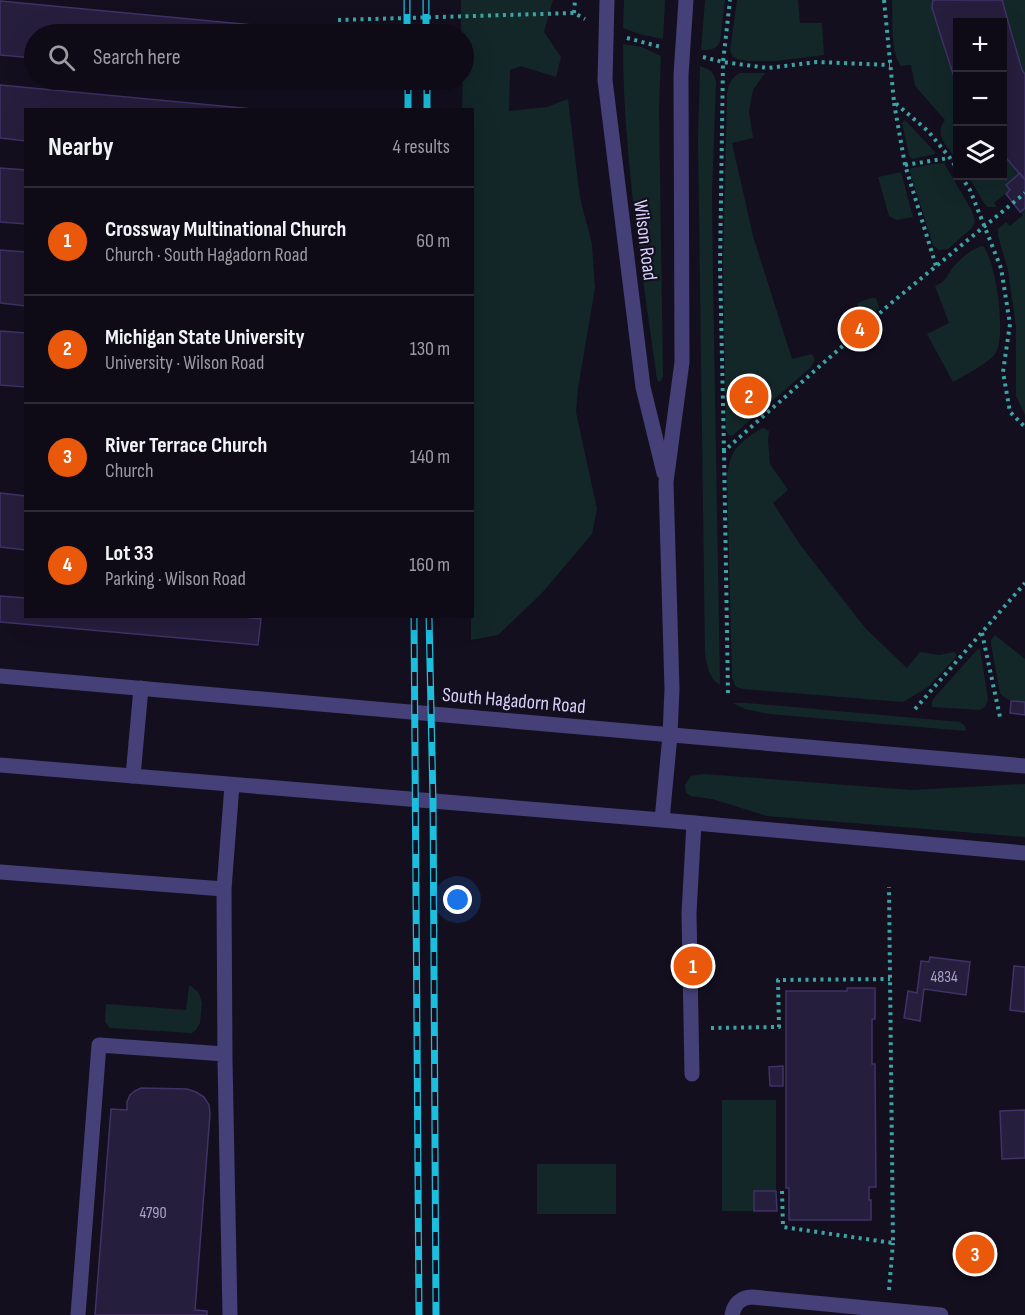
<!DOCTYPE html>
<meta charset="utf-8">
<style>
body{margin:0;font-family:"Sofia Sans Condensed",sans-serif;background:#171420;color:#f1f3f6}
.controls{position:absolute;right:18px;top:18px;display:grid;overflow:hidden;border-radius:0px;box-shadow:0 6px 24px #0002}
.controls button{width:54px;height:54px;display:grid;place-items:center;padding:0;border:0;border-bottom:2px solid #2e2b36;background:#0e0b17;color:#f1f3f6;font:30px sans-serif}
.you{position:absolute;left:458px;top:900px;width:21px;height:21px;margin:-15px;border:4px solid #fff;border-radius:50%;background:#1a73e8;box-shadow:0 0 0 9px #1a73e833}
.badge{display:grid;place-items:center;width:39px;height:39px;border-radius:50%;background:#ea580c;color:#fff;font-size:20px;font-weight:700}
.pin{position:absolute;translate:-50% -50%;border:3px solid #fff;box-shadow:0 2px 6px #0006}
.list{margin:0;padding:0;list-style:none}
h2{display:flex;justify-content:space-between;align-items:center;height:78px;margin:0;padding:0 24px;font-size:26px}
h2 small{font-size:20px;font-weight:400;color:#9b9ba1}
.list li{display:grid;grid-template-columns:39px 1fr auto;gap:18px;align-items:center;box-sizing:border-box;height:108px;padding:0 24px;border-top:2px solid #2e2b36}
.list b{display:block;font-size:22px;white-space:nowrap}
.list p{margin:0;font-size:20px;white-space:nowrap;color:#9b9ba1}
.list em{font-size:20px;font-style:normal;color:#9b9ba1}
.icon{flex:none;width:33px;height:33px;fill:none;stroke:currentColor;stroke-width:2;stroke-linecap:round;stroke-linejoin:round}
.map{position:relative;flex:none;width:1025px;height:1315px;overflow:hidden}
.search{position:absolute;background:#0e0b17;box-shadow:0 6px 24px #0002;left:24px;top:24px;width:450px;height:66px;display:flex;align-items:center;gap:15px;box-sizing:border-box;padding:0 21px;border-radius:33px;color:#9b9ba1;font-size:22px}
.panel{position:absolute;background:#0e0b17;box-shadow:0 6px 24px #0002;left:24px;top:108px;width:450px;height:510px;border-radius:0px}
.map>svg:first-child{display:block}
</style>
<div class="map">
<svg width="1025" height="1315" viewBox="0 0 1025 1315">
<rect width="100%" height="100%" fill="#130f1f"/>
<path fill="#132728" d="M461,0h92l-9,32 17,25 -5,20 -35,-11 -11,4 -1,41 38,-4 21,-8 12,99 12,46 3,44 -17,100 -2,24 21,97 -5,25 -50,59 -44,42 -27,5v-23l1,-1v-506l-10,-1 2,-75h-3z
M624,0h41l-2,39 -24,-5 -16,-6z
M705,0h20l-5,42c-5,8 -10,8 -19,8z
M737,0h61l2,23h22l2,32 -48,6h-27l-9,-1 -7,-3 -3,-6z
M892,0h41l-1,8 25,82v70c-9,-13 -24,-25 -12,-40l-30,-34 -4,-21 -10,1c-11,-13 -8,-49 -9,-66z
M1002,0h23v74l-3,-4z
M623,44l19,3 19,9 -2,52 4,269 -3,5 -3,-2c-15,-111 -34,-224 -34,-336z
M700,66c11,4 14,5 16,17l-4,111 1,86 7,405c-11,-6 -13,-20 -15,-32l-7,-513z
M740,73h25l-12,17 -4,21 4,27 -21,5 21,93 39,123 20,-5 3,6 -5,8 -78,68 -4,-1 -2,-5 -3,-168 4,-169c2,-10 4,-15 13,-20z
M905,120l30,32v2l-22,5 -2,-1 -2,-3 -7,-32z
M1003,153l17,20 -10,17 -16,13 3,4h-9l-4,-4 -16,-27h34z
M944,163l28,48 3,10 -3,7 -24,21 -9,1 -6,-5 -24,-76 23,-5z
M901,172l12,45 -17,3 -7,-4 -11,-39z
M1025,208v207l-9,-19v-69l-8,-57 -10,-34v-7l8,-7 4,4 13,-11 -3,-3z
M983,246c13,15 24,91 12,108 -8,10 -30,21 -42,28l-26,-48 22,-11 -14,-37c12,-4 12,-12 20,-21 7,-7 18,-18 28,-19z
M871,298h5l3,10 -16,16 -17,13 -4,-5 -3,-7 2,-4 20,-6 -4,-12z
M763,428l6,3 -1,9 2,24 18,26 -15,13 28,43 65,83 41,39 13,-16 19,3 15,-3 2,1v4l-28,30 -25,15 -160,-13 -7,-2 -4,-9 -5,-204c2,-8 3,-17 8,-24 5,-7 20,-19 28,-22z
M995,635l30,24v43c-10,-1 -18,0 -25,-9l-9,-49v-4z
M980,649l8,50 -3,8 -5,3 -48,-3v-5l2,-4 43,-48z
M733,703h14l213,19 5,4 1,5 -197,-17 -24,-5z
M704,774l208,16 113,-6v53l-258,-21 -55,-17 -21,-3 -5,-3 -1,-8 6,-9z
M189,986h2l8,7 3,10 -2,20 -4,7 -4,3 -82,-5 -5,-6 1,-18 80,6z
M722,1100h54v91h-22v20h-32z
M537,1164h79v50h-79z"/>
<path fill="#261e3d" stroke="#403267" stroke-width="1.5" d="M933,0h69l20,70 3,4v106l-23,-27v-131h-44v68l-26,-82z
M0,1l285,27 -1,6h-250v24l-34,-3z
M0,85l265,25h-239v31l-26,-3z
M0,168l26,2v54l-26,-2z
M1020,173l5,7v28l-5,4 -14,-18 4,-4 -4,-5z
M0,250l26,2v54l-26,-3z
M0,331l26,2v54l-26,-2z
M0,493l26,3v54l-26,-3z
M0,596l26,2v18h209l26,3 -3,26 -258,-23z
M1011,701l14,1v13l-15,-2z
M930,957l40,5 -4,33 -42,-6 -4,32 -16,-3 4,-27 9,2 4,-32 8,1z
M1014,966l11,1v45l-15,-2z
M847,988h28v31h-3v45h3l1,123h-7v13h2v20h-82v-32h-3v-197h61z
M783,1066v20h-13l-1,-19z
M141,1088l46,1 9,3 8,5 5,8 1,9 -15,196 12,1v4h-112l16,-206 16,1v-8l3,-7 5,-4z
M1025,1110v48l-23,1 -2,-48z
M754,1191h22l1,20h-23z"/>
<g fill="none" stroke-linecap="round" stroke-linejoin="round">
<path stroke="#3ca4a4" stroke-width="4" stroke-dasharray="3 4.5" stroke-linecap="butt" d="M884,0l10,102 34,29 22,27 8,12
M574,13l1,-13
M338,20l236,-7 11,6
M627,38l34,9
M703,57l20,5 45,6 49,-6 73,3
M894,103l11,62 31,101
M905,165l44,-7
M961,176l9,14 31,78 9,56 -7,48 7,40 15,15
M724,451l-4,-185 3,-204 7,-62
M982,633l18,84
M728,693l-4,-242 166,-147 135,-111
M915,709l110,-126
M711,1028l68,-1 -1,-47 112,-1
M782,1191l1,36 110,16 -4,-356
M889,1290l4,-47"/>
<path stroke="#454078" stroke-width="15" d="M133,776l8,-88
M0,872l224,17
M692,1074l-3,-161 5,-90
M78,1315l21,-270 126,9
M230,1315l-5,-255 -1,-171 8,-104
M732,1315c2,-11 9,-18 20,-18l189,18"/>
<path stroke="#454078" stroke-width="15" d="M607,0l-2,80 38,307 21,86
M0,676l1025,90
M0,765l662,55 363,33
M662,820l8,-85 2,-46 -6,-207 16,-120 -1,-287 5,-75"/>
<defs>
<path id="rail" d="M407,0v34
M426,0v34
M408,80v30
M427,80v30
M414,616l5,699
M429,616l4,185 3,514"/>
</defs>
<use href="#rail" stroke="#1bbedd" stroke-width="7"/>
<use href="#rail" stroke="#130f1f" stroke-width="4.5" stroke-dasharray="14" stroke-linecap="butt"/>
</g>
<g text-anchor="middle" stroke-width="4.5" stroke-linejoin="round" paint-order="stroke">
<g font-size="16" fill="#aca5cb">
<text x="944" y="982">4834</text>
<text x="153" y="1218">4790</text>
</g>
<g font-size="20" fill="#d9d2fa" stroke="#130f1f">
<text transform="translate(646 240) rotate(83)" y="7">Wilson Road</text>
<text transform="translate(514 700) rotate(5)" y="7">South Hagadorn Road</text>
</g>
</g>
</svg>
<div class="controls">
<button>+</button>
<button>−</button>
<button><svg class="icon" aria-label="layers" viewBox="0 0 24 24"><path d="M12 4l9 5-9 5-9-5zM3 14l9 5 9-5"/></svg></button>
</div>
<div class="you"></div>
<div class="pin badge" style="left:693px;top:966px">1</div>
<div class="pin badge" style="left:749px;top:396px">2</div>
<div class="pin badge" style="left:975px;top:1254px">3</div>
<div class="pin badge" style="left:860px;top:329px">4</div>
<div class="search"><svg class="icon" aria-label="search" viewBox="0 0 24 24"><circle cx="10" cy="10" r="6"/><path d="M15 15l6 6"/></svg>Search here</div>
<section class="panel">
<h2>Nearby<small>4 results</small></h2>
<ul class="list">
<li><span class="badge">1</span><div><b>Crossway Multinational Church</b><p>Church · South Hagadorn Road</p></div><em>60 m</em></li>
<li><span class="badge">2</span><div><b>Michigan State University</b><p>University · Wilson Road</p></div><em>130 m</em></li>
<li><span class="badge">3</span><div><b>River Terrace Church</b><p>Church</p></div><em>140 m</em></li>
<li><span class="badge">4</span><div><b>Lot 33</b><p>Parking · Wilson Road</p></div><em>160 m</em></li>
</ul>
</section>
</div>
